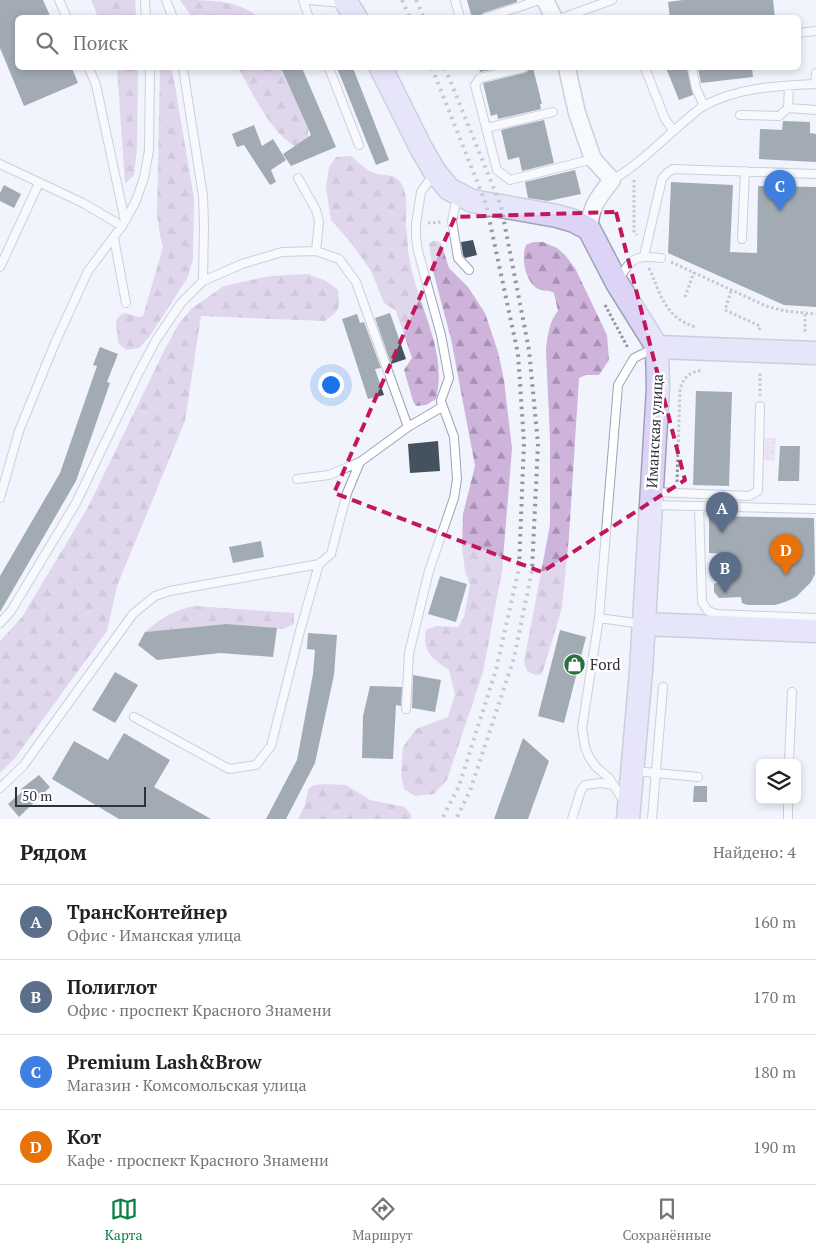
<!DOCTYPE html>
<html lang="ru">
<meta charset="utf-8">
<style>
body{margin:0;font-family:"PT Serif",serif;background:#f6f6f6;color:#222}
.controls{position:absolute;right:15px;bottom:15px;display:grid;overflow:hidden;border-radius:8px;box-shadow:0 2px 8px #0003}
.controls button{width:45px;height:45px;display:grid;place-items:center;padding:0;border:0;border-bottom:1px solid #e0e0e0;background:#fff;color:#222;font:25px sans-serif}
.scale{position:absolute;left:15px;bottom:12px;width:131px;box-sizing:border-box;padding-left:5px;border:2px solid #2f323a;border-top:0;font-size:14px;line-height:18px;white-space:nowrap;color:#2f323a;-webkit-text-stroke:4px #fff;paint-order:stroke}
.you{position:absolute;left:330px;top:384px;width:18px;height:18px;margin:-12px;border:4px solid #fff;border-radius:50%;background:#1a73e8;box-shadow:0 0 0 8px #1a73e833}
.badge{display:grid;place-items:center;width:32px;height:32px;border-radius:50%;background:#0b8043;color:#fff;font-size:16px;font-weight:700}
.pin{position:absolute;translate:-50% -41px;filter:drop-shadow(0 1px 2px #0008)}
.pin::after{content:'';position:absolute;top:26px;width:18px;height:15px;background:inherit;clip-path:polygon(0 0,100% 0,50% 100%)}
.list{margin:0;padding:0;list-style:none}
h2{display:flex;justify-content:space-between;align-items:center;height:65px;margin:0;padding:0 20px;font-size:21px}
h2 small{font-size:16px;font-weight:400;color:#767676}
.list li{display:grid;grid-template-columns:32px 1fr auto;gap:15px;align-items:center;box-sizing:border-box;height:75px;padding:0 20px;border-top:1px solid #e0e0e0}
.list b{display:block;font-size:19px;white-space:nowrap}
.list p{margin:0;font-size:16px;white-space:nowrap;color:#767676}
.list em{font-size:16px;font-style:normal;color:#767676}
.icon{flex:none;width:28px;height:28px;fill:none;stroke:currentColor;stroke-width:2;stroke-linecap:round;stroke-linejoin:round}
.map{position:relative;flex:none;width:816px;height:819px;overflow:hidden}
.search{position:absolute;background:#fff;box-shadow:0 2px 8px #0003;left:15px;right:15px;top:15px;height:55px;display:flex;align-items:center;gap:12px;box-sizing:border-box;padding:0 18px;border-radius:8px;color:#767676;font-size:19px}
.sheet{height:365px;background:#fff}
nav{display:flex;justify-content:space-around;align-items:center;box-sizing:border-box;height:70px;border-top:1px solid #e0e0e0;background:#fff;font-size:14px;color:#767676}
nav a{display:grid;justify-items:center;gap:2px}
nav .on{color:#0b8043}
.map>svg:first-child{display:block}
</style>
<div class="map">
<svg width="816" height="819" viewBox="0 0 816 819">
<defs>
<pattern id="forest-firs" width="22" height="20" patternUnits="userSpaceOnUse" patternTransform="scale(1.25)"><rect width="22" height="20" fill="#ceb3db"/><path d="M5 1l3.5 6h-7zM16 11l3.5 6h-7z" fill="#a892b3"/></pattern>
<pattern id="park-dots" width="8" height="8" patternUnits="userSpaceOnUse" patternTransform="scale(1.25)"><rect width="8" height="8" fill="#e4d0ed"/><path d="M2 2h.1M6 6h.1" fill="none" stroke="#c4b3cc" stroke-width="1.8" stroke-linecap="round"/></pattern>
</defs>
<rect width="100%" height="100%" fill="#f1f4fc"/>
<path fill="url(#forest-firs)" d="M91,0h44l1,17h-38z
M180,0c29,0 57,0 79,17h-67z
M117,68h21l-1,80 -3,27 -9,9z
M160,68h11l3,12 20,118 -1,61 -5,18 -38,59 -11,12 -13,2 -8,-7 -2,-22 4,-6 5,-2 14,4 4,-1 20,-69 -3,-11 -3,-22z
M238,68h43l27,61v13l-8,6c-27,-9 -48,-57 -62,-80z
M351,156c6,5 14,13 21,16 9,5 21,0 28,10 10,13 5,29 6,44 1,8 2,16 2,23 5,51 41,98 28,150l-10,6 -10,1 -3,-5 -9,-31 8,-12 -16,-47 -12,-8 -13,-32 -19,-27 -21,-24 -5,-33 3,-20 7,-10z
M433,241h4l4,2 8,25 19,19 17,26 13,39 6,28 8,69 -10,122 -19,101 -36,108 -13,14 -19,2 -11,-7 -3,-14 2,-28 13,-18 32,-12 7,-23 -6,-24c-17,-12 -27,-18 -23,-40l10,-4 22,1 6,-10 6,-32 -5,-14 -3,-24 1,-33 12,-48 -24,-127 -18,-68 -4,-27z
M533,242h10l14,6 8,7 10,13 32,67 2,25 -10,15h-13l-7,3 -10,158 -7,72 -20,66 -7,1 -8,-4 -3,-9 26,-137v-87l-4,-87c1,-13 3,-30 12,-40l-4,-18c-6,-4 -14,-1 -19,-6 -10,-9 -14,-29 -9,-42z
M308,274l18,7 12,9c2,19 2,20 -13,31l-124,-5 -16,105 -68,165 -10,45 -92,127 -15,15v-132l22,-24 65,-108 79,-162 12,-22 14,-17 32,-22 46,-10z
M194,606l100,7v11l-11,5 -57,-5 -81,8c17,-14 28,-22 49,-26z
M325,784l21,1 24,15 35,7 6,8v4h-113l7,-14 3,-16 6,-4z"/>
<path fill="url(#park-dots)" d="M763,438h13l-1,23 -13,-1z"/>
<path fill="#43525e" d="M0,0h43l8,18h-33v50h54l6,15 -54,23 -24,-58z
M467,0h50v2l-34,11 -4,5h-7z
M683,0h90l2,18h-105l-2,-16z
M281,68h21l34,79 -45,19 -8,-12 28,-19z
M337,68h16l36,92 -13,5z
M479,68h21l-20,4z
M529,68h4l9,36h-2l1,5 -43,10 -1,-5 -6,2 -8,-33 41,-10 3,-1z
M666,68h21l6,27 -14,5z
M698,68h54l1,9 -52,6z
M544,120l10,43 -32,8 -3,-14 -11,3 -7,-30z
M783,121l27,1v11l6,1v28l-57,-3 1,-30 22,1z
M254,125l8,21 11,-7 13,21 -15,10 5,12 -6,3 -26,-40 -7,2 -5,-13z
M575,170l6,24 -33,7 -20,-3 -3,-16z
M671,182l62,3 -3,67 27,1 1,-67 58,1v120l-32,-2 -116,-52z
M4,185l17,9 -7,14 -14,-7v-8z
M473,240l4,15 -12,3 -2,-3 -2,-13z
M390,313l16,46 -15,5 -16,-46z
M357,314l3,9 4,-1 17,46 -6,1 9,26 -16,4 -26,-80z
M100,347l18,7 -11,28 3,1 -34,98 -76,131v-36l60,-103 37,-107 -4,-1z
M696,391l36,1 -3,94 -36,-1z
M438,441l2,30 -30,2 -2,-29z
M780,446h20l-1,35h-21z
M709,516l105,2 1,56 -4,8 -15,15 -11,5 -10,3h-28l-5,-2 -1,-6 -22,1 -5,-6v-8l14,-6v-24l-19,-1z
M261,541l3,16 -31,6 -4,-16z
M440,576l27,8 -11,38 -28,-8z
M226,624l51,4 -4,29 -53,-4 -63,7 -19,-15 7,-13z
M560,630l26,7 -22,86 -26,-7z
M308,633l29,2 -3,40 -19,88 -29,56h-20l31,-59 16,-86 2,-24 -8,-1z
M115,672l23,13 -23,38 -23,-13z
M413,675l28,5 -6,32 -23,-4z
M370,686l32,1 -1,19 -5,-1 -3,54 -31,-1 1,-42z
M124,733l46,27 -16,27 57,32h-92l-67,-40 22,-38 34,19z
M523,738l26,23 -21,58h-34z
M39,775l11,12 -31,30 -11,-13 15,-13 -2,-2z
M694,786h13v16h-14z"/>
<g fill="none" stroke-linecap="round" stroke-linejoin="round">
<defs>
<path id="lane" d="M59,0l8,18
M145,0l1,18
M166,0l7,18
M303,0l6,18
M307,0l36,3
M455,0l5,18
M485,18l55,-18
M562,18l50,-18
M798,33l18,-2
M89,68l7,17 29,136
M183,68l20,128 1,29 -1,56
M329,68l30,77
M523,68l-43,10 -5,7 22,85 13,10 83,-21
M645,68l20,51 8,11
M692,68l4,20 8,18
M815,84l1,-11
M788,108l28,2
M740,115l39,1 9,-8 1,-22
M486,128l67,-16
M0,164l83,39 39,23 13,-23 9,-25 5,-28 1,-82
M298,178l18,32 3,11 -3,30
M612,180c28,-16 50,-40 74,-60 6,-5 12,-11 18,-14 34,-19 74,-20 112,-22
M457,197l-5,24 6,37 11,12
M114,238l12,65
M742,239l3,-68
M644,256l18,-77 5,-6 6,-4 143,5
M0,267l39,-84
M619,279c13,-22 17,-24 42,-21
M297,479l32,-4 31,-13
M654,492l95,4 9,-5 2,-85
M0,498l19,-67 36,-88 33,-72 34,-45
M653,505l163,4
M699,506l3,96 6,9 8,3 100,4
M599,618l19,-233 16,-27 21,-10
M0,623l11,-12 65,-108 61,-127 19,-36 25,-37 22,-22 39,-17 40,-12 34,-1 23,8 17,23 52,145
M406,709l3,-56 20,-82 25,-73 3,-19 -3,-42 -12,-33
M134,717l95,52 27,-4 15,-19 29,-115 19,-67 12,-10 16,-61 13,-31 48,-35 34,-20 -1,-7 8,-22 -8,-43 -23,-84 -2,-14v-13l5,-32 12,-17
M789,763l3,-71
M635,771l63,6
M0,788l23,-22 110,-152 22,-18 15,-5 149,-27
M623,800l-14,-22 -13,-11 -7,-10 -4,-10 -3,-19 17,-110 43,6
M572,819l9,-29 4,-5 16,-2 12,2
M652,819l11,-132
M788,819v-19"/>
<path id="street" d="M545,0l9,18
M567,68l10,45 16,46 19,21c-14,18 -21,25 -23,49"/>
<path id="secondary" d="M345,0l11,18
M381,68l40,80 14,24 14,17 23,12 85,15 17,5 15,8 28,54 40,64 1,41 -17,283 -13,148
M657,347l159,6
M644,624l172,7"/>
</defs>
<use href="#lane" stroke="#9ca3b6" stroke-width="10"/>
<use href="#street" stroke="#9ca3b6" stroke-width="19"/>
<use href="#secondary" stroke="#9ca3b6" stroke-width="25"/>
<path stroke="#91949c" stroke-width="3" stroke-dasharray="2.5 2.5" stroke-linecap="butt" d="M634,180v51l3,4
M428,223l14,-1
M671,262l95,44 19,5 31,3
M649,268c12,27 16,49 46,59
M731,291l-6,19 35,16 -1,5
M685,297l9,-25
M605,305l23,43
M805,314v19
M760,396v-24
M677,482l3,-93c4,-12 9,-17 23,-19"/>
<use href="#lane" stroke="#fff" stroke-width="8"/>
<use href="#street" stroke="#fff" stroke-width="16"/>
<use href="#secondary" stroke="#dcd3f7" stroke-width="22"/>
<path stroke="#93969e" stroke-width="4" stroke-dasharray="2.5 5" stroke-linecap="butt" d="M402,0l8,18
M416,0l8,18
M432,68l54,136 32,150 6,88 -5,126 -23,102 -37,116 -17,33
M445,68l56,138 28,144 9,94 -6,126 -18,88 -44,133 -14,28"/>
</g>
<path d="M0 0H816V819H0ZM616,212l69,268 -143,92 -208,-79 121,-276z" fill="#f1f4fc" fill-opacity=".55" fill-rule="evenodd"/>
<path fill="none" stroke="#c2185b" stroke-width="4" stroke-dasharray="10 6" stroke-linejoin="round" d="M616,212l69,268 -143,92 -208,-79 121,-276z"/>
<defs>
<symbol id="shop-disc" viewBox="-11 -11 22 22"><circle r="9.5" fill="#28713f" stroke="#fff"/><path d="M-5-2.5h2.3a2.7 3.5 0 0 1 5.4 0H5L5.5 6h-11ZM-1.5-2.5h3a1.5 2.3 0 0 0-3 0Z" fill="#fff"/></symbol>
</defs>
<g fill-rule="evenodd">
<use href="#shop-disc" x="562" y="652" width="25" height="25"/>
</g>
<g text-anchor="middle" stroke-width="5" stroke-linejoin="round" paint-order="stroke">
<g font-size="15" fill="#2f323a" stroke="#fff">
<text transform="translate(655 431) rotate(-87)" y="5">Иманская улица</text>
</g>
<g font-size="15" fill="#2f323a" stroke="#fff" text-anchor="start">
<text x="590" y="670">Ford</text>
</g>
</g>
</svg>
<div class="controls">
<button><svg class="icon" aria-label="layers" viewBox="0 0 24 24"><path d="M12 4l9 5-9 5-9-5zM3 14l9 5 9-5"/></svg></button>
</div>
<div class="scale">50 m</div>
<div class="you"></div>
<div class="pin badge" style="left:722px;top:533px;background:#5c6f8a">A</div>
<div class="pin badge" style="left:725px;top:593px;background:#5c6f8a">B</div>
<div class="pin badge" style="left:780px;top:211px;background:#3f7fe0">C</div>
<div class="pin badge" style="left:786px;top:575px;background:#e8710a">D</div>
<div class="search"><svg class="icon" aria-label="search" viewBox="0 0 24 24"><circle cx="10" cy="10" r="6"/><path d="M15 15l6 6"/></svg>Поиск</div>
</div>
<section class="sheet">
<h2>Рядом<small>Найдено: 4</small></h2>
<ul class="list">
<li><span class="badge" style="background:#5c6f8a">A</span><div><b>ТрансКонтейнер</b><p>Офис · Иманская улица</p></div><em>160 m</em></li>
<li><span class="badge" style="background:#5c6f8a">B</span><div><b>Полиглот</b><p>Офис · проспект Красного Знамени</p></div><em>170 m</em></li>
<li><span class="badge" style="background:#3f7fe0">C</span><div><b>Premium Lash&amp;Brow</b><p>Магазин · Комсомольская улица</p></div><em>180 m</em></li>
<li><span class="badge" style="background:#e8710a">D</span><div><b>Кот</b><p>Кафе · проспект Красного Знамени</p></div><em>190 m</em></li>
</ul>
</section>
<nav>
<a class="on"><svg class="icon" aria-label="map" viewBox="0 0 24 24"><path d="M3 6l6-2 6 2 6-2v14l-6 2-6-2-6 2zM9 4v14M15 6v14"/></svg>Карта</a>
<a><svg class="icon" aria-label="directions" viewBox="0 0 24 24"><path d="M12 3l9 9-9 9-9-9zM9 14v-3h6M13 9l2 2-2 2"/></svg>Маршрут</a>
<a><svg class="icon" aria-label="saved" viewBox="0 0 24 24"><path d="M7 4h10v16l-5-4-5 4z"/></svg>Сохранённые</a>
</nav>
